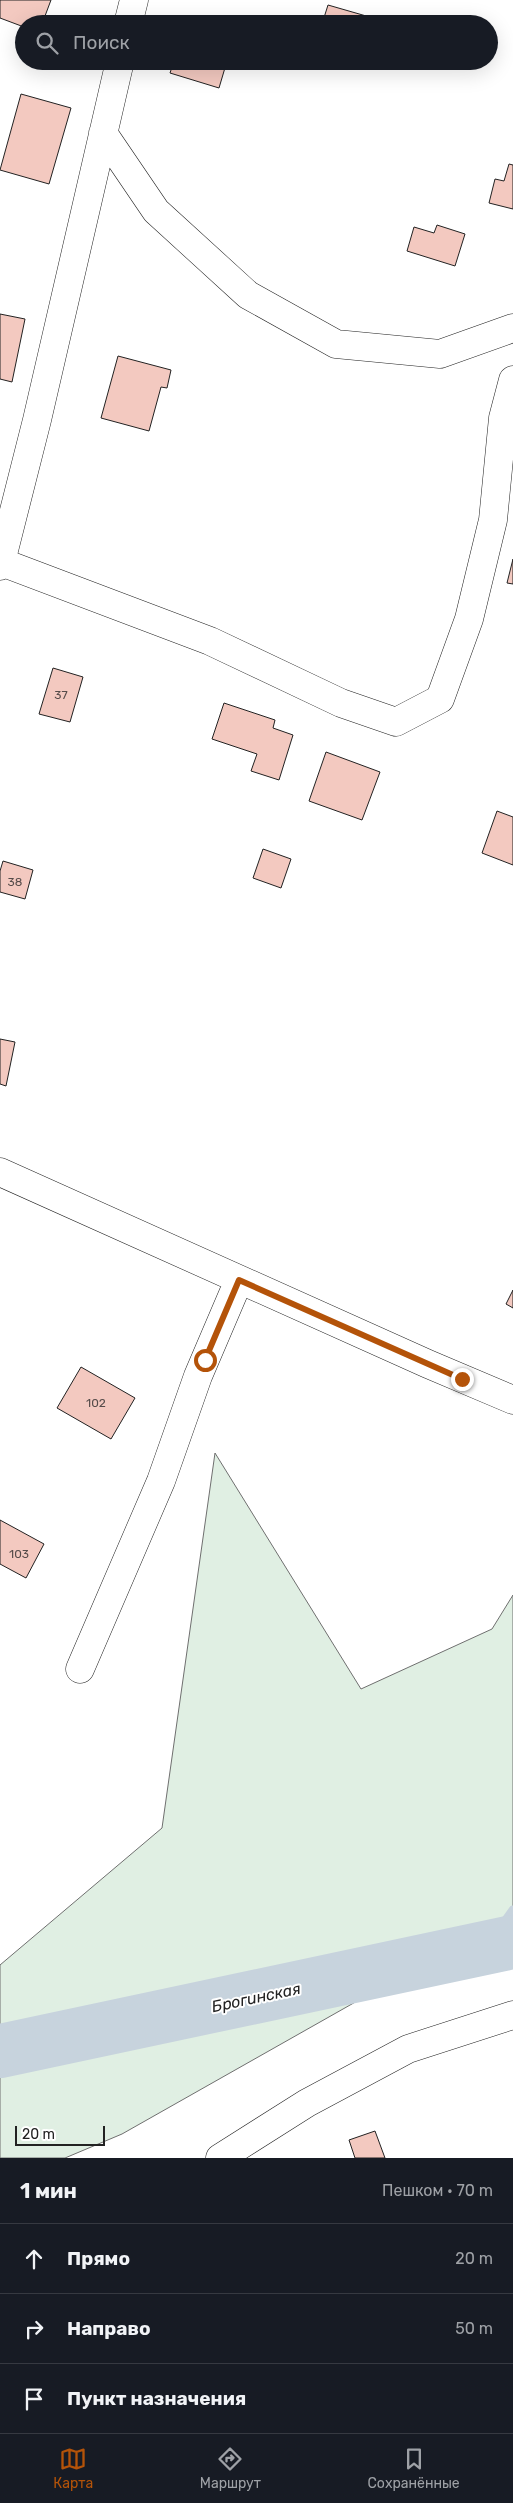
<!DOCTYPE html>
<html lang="ru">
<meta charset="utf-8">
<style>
body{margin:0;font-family:Rubik,sans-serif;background:#20242c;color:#f1f3f6}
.scale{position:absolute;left:15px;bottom:12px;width:90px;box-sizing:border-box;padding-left:5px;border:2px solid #222;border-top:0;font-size:14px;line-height:18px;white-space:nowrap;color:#222;-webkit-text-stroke:4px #fff;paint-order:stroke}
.stop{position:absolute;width:15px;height:15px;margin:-11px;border:4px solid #b45309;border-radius:50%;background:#fff}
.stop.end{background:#b45309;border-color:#fff;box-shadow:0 1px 5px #0008}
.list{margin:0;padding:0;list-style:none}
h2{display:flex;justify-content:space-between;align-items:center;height:65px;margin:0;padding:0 20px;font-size:21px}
h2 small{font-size:16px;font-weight:400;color:#9ea1a6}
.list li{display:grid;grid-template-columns:32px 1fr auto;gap:15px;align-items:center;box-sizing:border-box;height:70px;padding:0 20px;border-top:1px solid #363941}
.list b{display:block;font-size:19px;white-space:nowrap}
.list em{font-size:16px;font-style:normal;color:#9ea1a6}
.icon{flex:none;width:28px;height:28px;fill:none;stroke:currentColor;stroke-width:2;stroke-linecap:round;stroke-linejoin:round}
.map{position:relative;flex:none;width:513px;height:2158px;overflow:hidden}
.search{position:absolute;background:#171b24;box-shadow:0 5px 20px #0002;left:15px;right:15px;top:15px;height:55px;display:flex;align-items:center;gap:12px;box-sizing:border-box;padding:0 18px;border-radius:28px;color:#9ea1a6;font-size:19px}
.sheet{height:275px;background:#171b24}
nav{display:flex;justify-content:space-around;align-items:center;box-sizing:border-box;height:70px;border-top:1px solid #363941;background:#171b24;font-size:14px;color:#9ea1a6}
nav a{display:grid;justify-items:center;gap:2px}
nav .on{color:#b45309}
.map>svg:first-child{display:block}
</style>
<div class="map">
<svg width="513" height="2158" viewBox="0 0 513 2158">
<rect width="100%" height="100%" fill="#fff"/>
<path fill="#e0efe3" stroke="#6f6f6f" d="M215,1453l146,236 131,-60 21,-34v372l-124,16 -267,151 -57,24h-65v-193l162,-137z"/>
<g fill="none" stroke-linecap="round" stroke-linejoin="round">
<path stroke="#c7d3dd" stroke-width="9" d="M486,1948l27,-38"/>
<path stroke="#c7d3dd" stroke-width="54" d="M0,2051l513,-109"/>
</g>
<path fill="#f3c9c0" stroke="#222" d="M0,0h51l-9,24h-18v3l-24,-9z
M328,5l59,17v2h-65z
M187,17l20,7h-22z
M174,61h53l-8,27 -49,-15z
M21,94l50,14 -22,76 -49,-14z
M509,164l4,1v44l-24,-6 6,-24 9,2z
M437,225l28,9 -10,32 -48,-15 7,-24 20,6z
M0,314l25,5 -13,63 -12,-3z
M118,356l53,14 -4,18 -6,-1 -12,44 -48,-13z
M513,559v25l-6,-1z
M53,668l30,9 -13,45 -31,-8z
M224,703l51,17 -2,8 20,7 -14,45 -28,-9 6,-17 -45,-15z
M326,752l54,20 -18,48 -53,-19z
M497,811l16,6v48l-31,-12z
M263,849l28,10 -10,29 -28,-10z
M3,861l30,9 -8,29 -25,-7v-21z
M0,1039l15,3 -9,44 -6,-2z
M513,1290v18l-7,-4z
M81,1367l54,31 -24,41 -54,-31z
M0,1520l44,24 -18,34 -26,-14z
M375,2131l10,27h-30l-6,-18z"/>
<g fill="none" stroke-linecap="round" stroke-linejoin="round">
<defs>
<path id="street" d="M128,24l6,-24
M103,133l53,78 92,84 88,49 104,10 73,-26
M1,562l209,79 131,62 55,19 44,-23 29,-80 24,-99 10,-102 10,-38
M0,566l37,-146 83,-359
M0,1172l428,192 85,36
M80,1669l81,-188 37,-105 41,-96
M220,2158l87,-55 101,-54 105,-34"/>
</defs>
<use href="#street" stroke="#222" stroke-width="29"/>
<use href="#street" stroke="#fff" stroke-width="28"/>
</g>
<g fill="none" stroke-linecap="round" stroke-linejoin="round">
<path stroke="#b45309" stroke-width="6" d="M205,1360l34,-80 223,99"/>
</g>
<g text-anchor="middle" stroke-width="4" stroke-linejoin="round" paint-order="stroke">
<g font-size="12" fill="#564c4a">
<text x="61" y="699">37</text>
<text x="15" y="886">38</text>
<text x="96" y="1407">102</text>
<text x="19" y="1558">103</text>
</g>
<g font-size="16" font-style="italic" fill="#222" stroke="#fff">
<text transform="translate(256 1997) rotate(-12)" y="6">Брогинская</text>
</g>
</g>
</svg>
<div class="scale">20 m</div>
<div class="stop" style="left:205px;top:1360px"></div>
<div class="stop end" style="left:462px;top:1379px"></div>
<div class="search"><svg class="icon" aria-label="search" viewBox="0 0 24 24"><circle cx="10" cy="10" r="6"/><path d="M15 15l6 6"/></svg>Поиск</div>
</div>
<section class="sheet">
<h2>1 мин<small>Пешком · 70 m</small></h2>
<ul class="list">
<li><svg class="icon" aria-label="ahead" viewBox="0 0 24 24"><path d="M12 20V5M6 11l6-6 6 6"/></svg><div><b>Прямо</b></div><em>20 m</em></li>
<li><svg class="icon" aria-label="right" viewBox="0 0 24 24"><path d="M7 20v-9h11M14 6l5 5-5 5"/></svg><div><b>Направо</b></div><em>50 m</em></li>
<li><svg class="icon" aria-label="arrive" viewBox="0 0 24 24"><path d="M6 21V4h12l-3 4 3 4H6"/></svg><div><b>Пункт назначения</b></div></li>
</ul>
</section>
<nav>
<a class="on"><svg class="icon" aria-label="map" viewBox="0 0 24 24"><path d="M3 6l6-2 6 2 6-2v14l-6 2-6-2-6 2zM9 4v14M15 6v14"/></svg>Карта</a>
<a><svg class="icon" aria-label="directions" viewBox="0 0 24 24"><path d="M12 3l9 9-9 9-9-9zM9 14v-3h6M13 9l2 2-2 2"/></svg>Маршрут</a>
<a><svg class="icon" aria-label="saved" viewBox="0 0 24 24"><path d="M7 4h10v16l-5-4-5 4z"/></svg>Сохранённые</a>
</nav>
